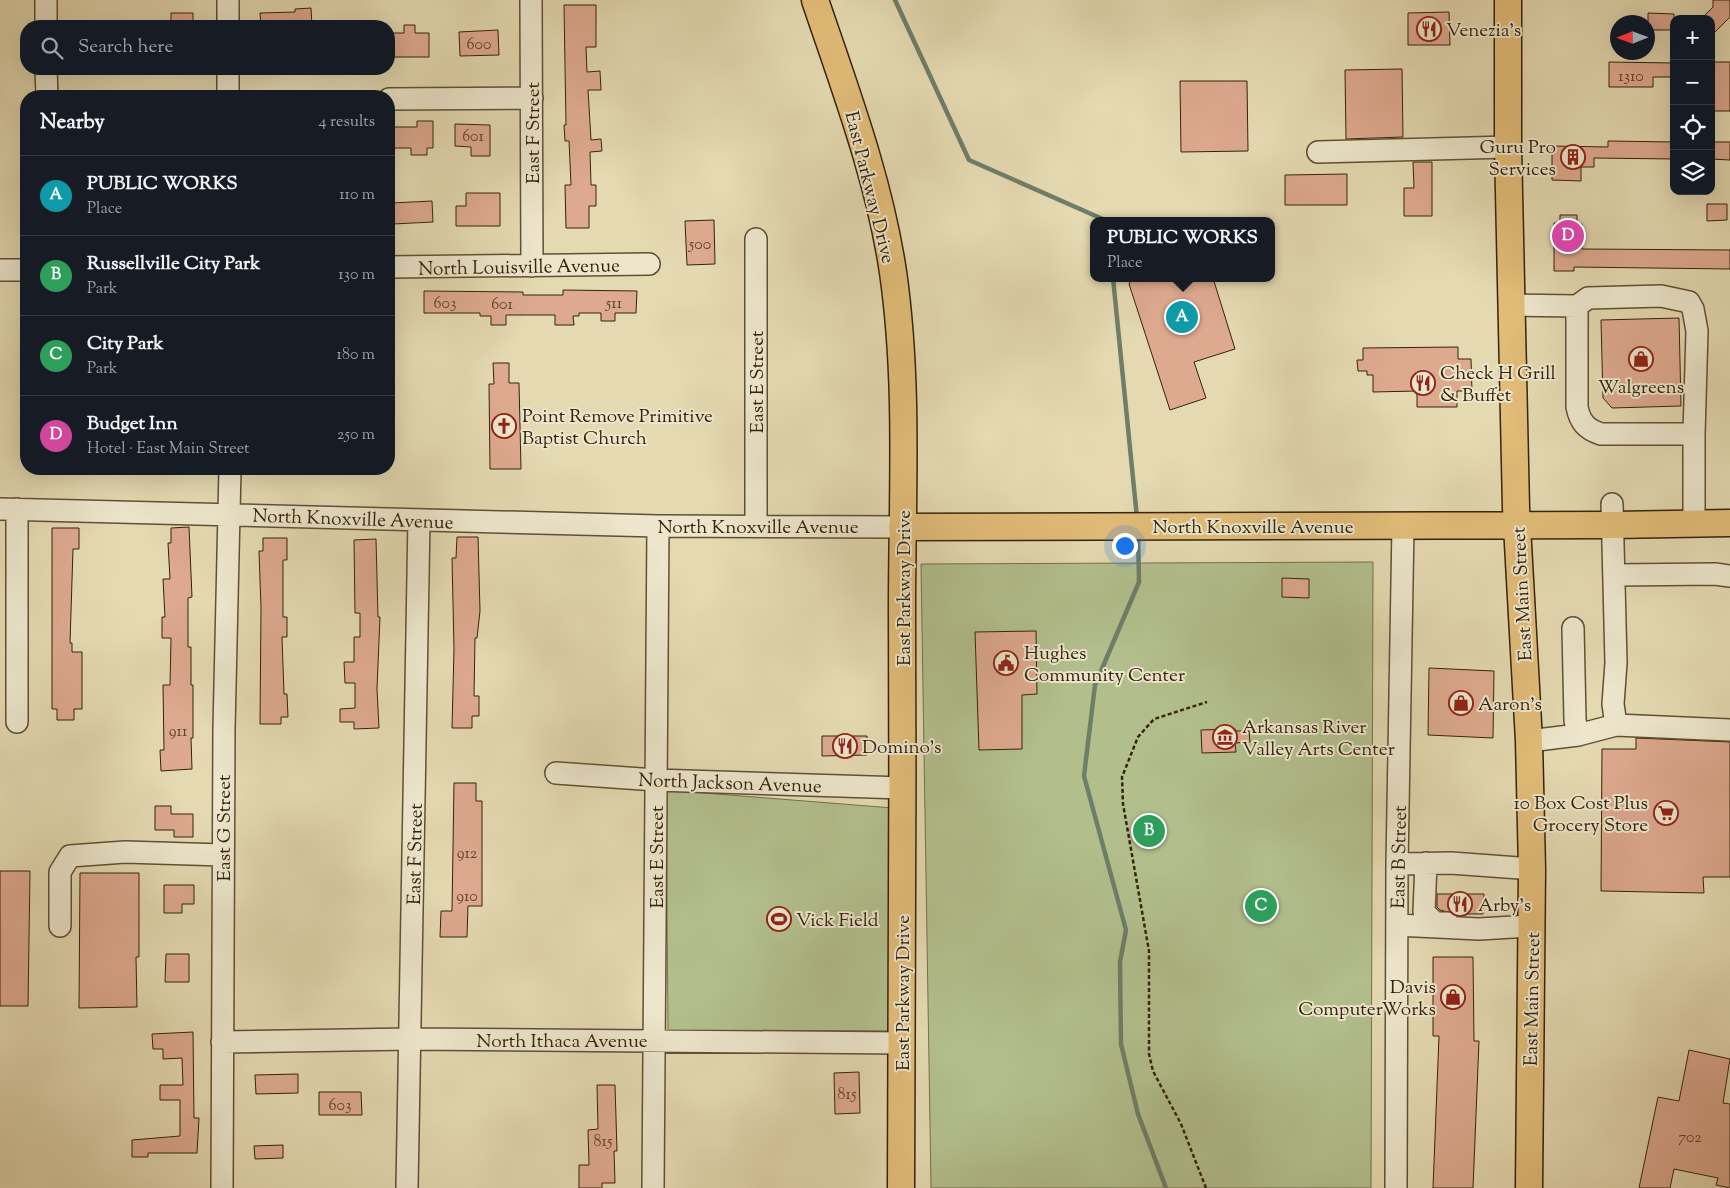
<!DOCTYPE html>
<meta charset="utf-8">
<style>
body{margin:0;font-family:"Sorts Mill Goudy",serif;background:#20242c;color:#f1f3f6}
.controls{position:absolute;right:15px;top:15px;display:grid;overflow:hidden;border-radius:10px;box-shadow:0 5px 20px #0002}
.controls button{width:45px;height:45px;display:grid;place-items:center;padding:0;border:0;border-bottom:1px solid #363941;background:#171b24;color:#f1f3f6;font:25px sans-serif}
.compass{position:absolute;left:1610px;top:15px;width:45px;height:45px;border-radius:50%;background:#171b24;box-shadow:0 5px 20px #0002;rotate:269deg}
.you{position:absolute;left:1124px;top:545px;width:18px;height:18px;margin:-12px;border:4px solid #fff;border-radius:50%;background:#1a73e8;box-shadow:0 0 0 8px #1a73e833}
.badge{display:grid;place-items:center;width:32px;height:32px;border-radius:50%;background:#ea580c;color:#fff;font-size:16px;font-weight:700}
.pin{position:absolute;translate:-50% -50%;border:2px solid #fff;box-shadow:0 1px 5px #0006}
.popup{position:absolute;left:1090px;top:217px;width:185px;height:65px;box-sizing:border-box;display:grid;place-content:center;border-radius:10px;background:#171b24;filter:drop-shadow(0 1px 4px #0005);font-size:16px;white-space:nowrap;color:#9ea1a6}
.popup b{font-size:19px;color:#f1f3f6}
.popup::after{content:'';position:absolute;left:50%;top:100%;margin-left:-10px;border:10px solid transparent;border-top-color:#171b24}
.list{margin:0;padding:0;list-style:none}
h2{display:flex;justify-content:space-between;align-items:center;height:65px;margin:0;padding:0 20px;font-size:21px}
h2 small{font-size:16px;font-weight:400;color:#9ea1a6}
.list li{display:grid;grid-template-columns:32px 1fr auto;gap:15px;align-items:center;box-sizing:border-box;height:80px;padding:0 20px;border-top:1px solid #363941}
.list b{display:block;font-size:19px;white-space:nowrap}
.list p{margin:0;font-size:16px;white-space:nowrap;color:#9ea1a6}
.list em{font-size:16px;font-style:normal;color:#9ea1a6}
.icon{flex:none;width:28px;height:28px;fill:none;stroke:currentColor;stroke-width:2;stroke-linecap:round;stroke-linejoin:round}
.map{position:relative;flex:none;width:1730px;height:1188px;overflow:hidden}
.search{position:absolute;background:#171b24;box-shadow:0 5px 20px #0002;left:20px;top:20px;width:375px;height:55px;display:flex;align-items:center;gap:12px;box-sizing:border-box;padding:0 18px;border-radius:20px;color:#9ea1a6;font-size:19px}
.panel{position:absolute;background:#171b24;box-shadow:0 5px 20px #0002;left:20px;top:90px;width:375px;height:385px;border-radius:20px}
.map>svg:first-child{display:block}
</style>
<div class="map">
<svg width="1730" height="1188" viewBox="0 0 1730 1188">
<rect width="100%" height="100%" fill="#e4d9b1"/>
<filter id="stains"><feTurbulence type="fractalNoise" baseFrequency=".004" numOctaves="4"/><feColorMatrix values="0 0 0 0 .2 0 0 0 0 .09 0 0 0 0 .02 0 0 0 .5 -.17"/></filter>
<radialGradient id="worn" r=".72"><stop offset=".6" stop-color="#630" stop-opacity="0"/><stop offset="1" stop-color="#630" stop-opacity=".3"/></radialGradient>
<path fill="#b2bf8d" stroke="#73714c" d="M1373,562l-2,626h-440l-10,-624z
M666,790l227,18 -2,223 -223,-1z"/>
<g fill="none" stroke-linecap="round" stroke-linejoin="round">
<path stroke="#6f7e68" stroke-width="4.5" d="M895,0l74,160 138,61
M1113,278l24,240
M1138,533l1,49 -44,103 -11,91 42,154 -6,32 1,82 17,70 28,74"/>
</g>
<path fill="#dda98f" stroke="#34230c" d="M1713,0h17v17l-19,19v-17h-10l12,-12z
M564,5h32v42h-10l1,25 13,-1 1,19h-13l3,50 10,-1 1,12 -12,1 1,33h5v21h-7v22h-23l-1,-43h6l-2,-44h-4l-1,-16h2z
M311,8l1,18h-51l-1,-13 35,-1v-3z
M1449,12l1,33h-42v-32z
M171,13h22v13h-22z
M1648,13l26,1v16h-26z
M404,25h11v8h14v24h-38l1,-24h12z
M498,30l1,25 -39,1 -1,-24z
M1609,62l65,1v14h-21v10h-44z
M1711,62h19v49h-19z
M1402,69l1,68 -57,2 -1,-69z
M1180,81h67l1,70 -67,1z
M417,121h16v27h-6v7h-16v-7h-20v-21h26z
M455,124l35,1v31h-19v-9l-16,-1z
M1608,141l66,1v17l-80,-1v9h-13v14l-29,-1v-34l56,1z
M1711,142h19v18l-19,-1z
M1413,162h19v54h-28v-28h10z
M1347,174v31h-62v-30z
M466,193h34v33h-44v-20h10z
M432,201l1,21 -40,2 -1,-21z
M1707,204h20v16l-20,1z
M1560,215h17v9h5v25l148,1v19l-156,-2v4h-20v-48h6z
M714,220l1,44 -28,1 -2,-44z
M1132,278h47l1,5 14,-5h19l22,71 -41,13 12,36 -36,12 -41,-126z
M563,290l74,1 -1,22h-21v8h-14v-8h-22v3h-6l1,9h-19v-10h-49v10h-15v-9h-11v-3h-56v-22l99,1v3h40z
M1679,318l2,88 -69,2 -9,-10 -2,-78z
M1458,347v12h13l1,32h-15v16h-40v-16l-44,1v-17h-6v-4h-9l-1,-11h6v-12z
M493,363h16v20h10l2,86h-31l-1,-85h5z
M189,527l3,70 -4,1v49h3v38h2v53h-2l1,31 -31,2 -1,-21h4l-1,-65h7l1,-47h-9v-21h3l-2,-38h7l-2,-36h3v-15z
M52,528h27v21h-6l-3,94h2v9h10v57h-8v11h-17v-11h-5z
M457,537h21l2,74 -3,27h-2l-1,58h5v20h-7v12h-20l2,-79 -2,-91h4z
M263,538h24v22h-4v57h4v20h-5l2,57h3l1,23h-7v7h-21l1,-116 -2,-57h4z
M376,539l2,78h2l-3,72 2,39 -25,1v-7h-14v-13l15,-1v-25h-10l-1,-21h10v-25h6v-24h-5l-1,-73z
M1282,578l27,1v19l-27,-1z
M1036,631l1,63 -15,1v54l-43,1 -4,-118z
M1429,668l65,3 -1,67 -65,-3z
M1235,729v2h14l1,11 -15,1 1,9 -34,1 -1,-23z
M822,736h45v19l-45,1z
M1636,738l94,4v135h-27l1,16 -103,-2 1,-142h34z
M454,783h22v18h6v105h-14l-1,31h-27l1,-26h11z
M155,806h16v8h22v23h-19v-7h-19z
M0,871h30l-2,135h-28z
M80,873h59v84h-3l1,50 -58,1z
M164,885h30v19h-12v9h-18z
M1437,894h47l-1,20h-27l-16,-4 -3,-3z
M166,954h23v28h-24z
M1433,957h40l1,84h5l-6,147h-40l6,-152h-6z
M193,1032l1,86h5l-2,35h-49v4h-16v-17l48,-4v-36h-20v-15h23l-1,-27 -19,1v-10h-10l-1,-15z
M1689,1050l41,9 -7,44 7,1v84l-14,-3 2,-7 -44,-9 -4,19h-31l19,-91 21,4z
M859,1072l1,41 -25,1 -1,-41z
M298,1074v19l-42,1 -1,-19z
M597,1085h18l2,66h-3l1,32h-13v5h-23v-23h10l-1,-35 10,-1z
M319,1092h42l1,23h-43z
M283,1145v13l-28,1 -1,-13z"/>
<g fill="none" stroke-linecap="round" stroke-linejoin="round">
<defs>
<path id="minor" d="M46,0v26
M228,0v26
M531,0l1,266
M46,69l1,27
M228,69v27
M389,99l143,-1
M1318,152l190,-5
M756,239v287
M389,267l260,-3
M0,270h26
M1512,305l65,1v101c3,15 9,22 24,27h93v89
M1577,306l11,-8 73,-2 28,6 4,7 4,22 -3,103
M1612,504l4,159 -3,41 3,21
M0,509l658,17 244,1
M1615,575l100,-1 15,2
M1573,628l2,92 3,15
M17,722v-213
M1529,741l49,-6 38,-10 114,5
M556,773l100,7 247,8
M1426,863l-2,49 11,11h13
M1397,864l54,-1 81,6
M1397,925l82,4 53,-3
M60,926v-54l10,-16 55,-4 98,3
M222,1042l188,-3 492,4
M222,1188l2,-459 6,-260
M407,1188l12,-668
M653,1188l5,-662
M1396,1188l1,-324 6,-338"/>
<path id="major" d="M815,0c30,89 64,178 78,272 16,112 9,224 9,337 1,193 0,386 -1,579
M1508,0v147l8,361 13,233 3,128 -3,319
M902,527l711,-2 117,-2"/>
</defs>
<use href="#minor" stroke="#605035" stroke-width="24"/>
<use href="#major" stroke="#34230c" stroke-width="29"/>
<path stroke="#34230c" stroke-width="2.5" stroke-dasharray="4 2.5" stroke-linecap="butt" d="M1206,1188l-25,-64 -28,-53 -4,-17v-103l-26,-147 -1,-27 16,-40 16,-18 53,-17"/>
<use href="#minor" stroke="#ede6cc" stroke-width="21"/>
<use href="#major" stroke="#e2bc78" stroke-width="26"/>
</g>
<defs>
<symbol id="restaurant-ring" viewBox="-11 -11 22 22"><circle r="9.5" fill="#ede6cc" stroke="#8f2418" stroke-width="1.5"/><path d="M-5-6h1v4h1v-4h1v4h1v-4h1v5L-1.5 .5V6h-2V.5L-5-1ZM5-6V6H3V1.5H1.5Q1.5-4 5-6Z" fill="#8f2418"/></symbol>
<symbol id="building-ring" viewBox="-11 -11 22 22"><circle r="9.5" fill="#ede6cc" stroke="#8f2418" stroke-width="1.5"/><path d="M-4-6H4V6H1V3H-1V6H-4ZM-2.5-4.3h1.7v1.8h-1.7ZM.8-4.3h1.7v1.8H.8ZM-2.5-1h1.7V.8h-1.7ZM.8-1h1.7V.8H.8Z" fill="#8f2418"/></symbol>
<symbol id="shop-ring" viewBox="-11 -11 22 22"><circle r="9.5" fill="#ede6cc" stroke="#8f2418" stroke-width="1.5"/><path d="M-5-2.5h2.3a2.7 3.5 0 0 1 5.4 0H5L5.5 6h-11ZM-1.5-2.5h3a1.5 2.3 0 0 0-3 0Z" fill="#8f2418"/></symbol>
<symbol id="church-ring" viewBox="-11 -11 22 22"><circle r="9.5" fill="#ede6cc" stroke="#8f2418" stroke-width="1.5"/><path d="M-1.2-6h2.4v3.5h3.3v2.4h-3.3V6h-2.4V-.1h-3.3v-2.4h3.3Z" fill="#8f2418"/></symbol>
<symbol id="civic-ring" viewBox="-11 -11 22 22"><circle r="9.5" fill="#ede6cc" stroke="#8f2418" stroke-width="1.5"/><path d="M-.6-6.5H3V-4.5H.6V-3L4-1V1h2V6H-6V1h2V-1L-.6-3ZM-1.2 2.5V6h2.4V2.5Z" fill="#8f2418"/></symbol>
<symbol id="museum-ring" viewBox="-11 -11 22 22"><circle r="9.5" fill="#ede6cc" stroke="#8f2418" stroke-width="1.5"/><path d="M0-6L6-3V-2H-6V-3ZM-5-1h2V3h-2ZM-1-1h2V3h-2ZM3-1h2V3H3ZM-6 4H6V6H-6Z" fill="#8f2418"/></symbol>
<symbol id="supermarket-ring" viewBox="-11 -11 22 22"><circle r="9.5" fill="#ede6cc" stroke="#8f2418" stroke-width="1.5"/><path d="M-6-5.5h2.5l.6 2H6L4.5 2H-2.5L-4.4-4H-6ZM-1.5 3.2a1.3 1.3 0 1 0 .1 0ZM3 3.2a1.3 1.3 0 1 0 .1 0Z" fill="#8f2418"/></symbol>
<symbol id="stadium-ring" viewBox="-11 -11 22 22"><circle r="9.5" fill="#ede6cc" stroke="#8f2418" stroke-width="1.5"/><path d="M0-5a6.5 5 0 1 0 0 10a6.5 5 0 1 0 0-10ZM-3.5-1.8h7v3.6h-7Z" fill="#8f2418"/></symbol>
</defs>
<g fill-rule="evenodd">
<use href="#restaurant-ring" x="1415" y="15" width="28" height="28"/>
<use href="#building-ring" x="1559" y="143" width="28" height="28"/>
<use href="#shop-ring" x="1627" y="345" width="28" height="28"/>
<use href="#restaurant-ring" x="1409" y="369" width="28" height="28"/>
<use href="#church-ring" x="490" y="412" width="28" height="28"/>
<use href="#civic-ring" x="992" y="649" width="28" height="28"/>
<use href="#shop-ring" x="1447" y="689" width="28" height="28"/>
<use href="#museum-ring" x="1211" y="723" width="28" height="28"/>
<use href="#restaurant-ring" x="831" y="732" width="28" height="28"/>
<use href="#supermarket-ring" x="1652" y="799" width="28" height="28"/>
<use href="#restaurant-ring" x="1446" y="890" width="28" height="28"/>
<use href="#stadium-ring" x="765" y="905" width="28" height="28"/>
<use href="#shop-ring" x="1439" y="983" width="28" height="28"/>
</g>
<g text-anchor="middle" stroke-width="4" stroke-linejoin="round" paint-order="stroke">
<g font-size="16" fill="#5e442d">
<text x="479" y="49">600</text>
<text x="1631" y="81">1310</text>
<text x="473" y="141">601</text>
<text x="700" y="249">500</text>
<text x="445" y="308">603</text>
<text x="614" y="308">511</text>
<text x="502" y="309">601</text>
<text x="178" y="736">911</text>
<text x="467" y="858">912</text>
<text x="467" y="901">910</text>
<text x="847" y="1099">815</text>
<text x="340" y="1110">603</text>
<text x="1690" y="1142">702</text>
<text x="603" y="1146">815</text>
</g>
<g font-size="19" fill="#34230c" stroke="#ede6cc" text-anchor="start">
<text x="1446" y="36">Venezia's</text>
<text x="1556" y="153" text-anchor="end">Guru Pro<tspan x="1556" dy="22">Services</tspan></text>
<text x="1440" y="379">Check H Grill<tspan x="1440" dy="22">&amp; Buffet</tspan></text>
<text x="1641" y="393" text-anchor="middle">Walgreens</text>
<text x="522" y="422">Point Remove Primitive<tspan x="522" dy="22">Baptist Church</tspan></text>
<text x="1024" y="659">Hughes<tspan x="1024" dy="22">Community Center</tspan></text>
<text x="1478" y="710">Aaron's</text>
<text x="1242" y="733">Arkansas River<tspan x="1242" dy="22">Valley Arts Center</tspan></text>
<text x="862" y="753">Domino's</text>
<text x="1648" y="809" text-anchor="end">10 Box Cost Plus<tspan x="1648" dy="22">Grocery Store</tspan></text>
<text x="1478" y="911">Arby's</text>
<text x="796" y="926">Vick Field</text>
<text x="1436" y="993" text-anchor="end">Davis<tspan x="1436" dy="22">ComputerWorks</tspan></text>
</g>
<g font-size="19" fill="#34230c" stroke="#ede6cc">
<text transform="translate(532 133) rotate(-90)" y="7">East F Street</text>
<text transform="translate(871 187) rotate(76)" y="7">East Parkway Drive</text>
<text transform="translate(519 266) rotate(-1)" y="7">North Louisville Avenue</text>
<text transform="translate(756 382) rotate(-90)" y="7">East E Street</text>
<text transform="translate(353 518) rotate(2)" y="7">North Knoxville Avenue</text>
<text x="758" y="533">North Knoxville Avenue</text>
<text x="1253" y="533">North Knoxville Avenue</text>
<text transform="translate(903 588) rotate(-90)" y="7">East Parkway Drive</text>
<text transform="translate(1521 594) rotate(-93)" y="7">East Main Street</text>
<text transform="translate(730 782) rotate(2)" y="7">North Jackson Avenue</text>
<text transform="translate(223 828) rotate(-90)" y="7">East G Street</text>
<text transform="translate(414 854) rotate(-89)" y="7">East F Street</text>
<text transform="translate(656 857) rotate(-90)" y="7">East E Street</text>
<text transform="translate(1398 857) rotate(-89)" y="7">East B Street</text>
<text transform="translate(902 993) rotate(-90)" y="7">East Parkway Drive</text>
<text transform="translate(1531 999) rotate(-89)" y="7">East Main Street</text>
<text x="562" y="1047">North Ithaca Avenue</text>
</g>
</g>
<rect width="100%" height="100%" filter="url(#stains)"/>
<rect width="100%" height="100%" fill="url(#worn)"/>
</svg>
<div class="controls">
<button>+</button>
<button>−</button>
<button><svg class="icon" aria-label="locate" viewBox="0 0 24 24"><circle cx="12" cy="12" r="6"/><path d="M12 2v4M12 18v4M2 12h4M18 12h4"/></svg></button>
<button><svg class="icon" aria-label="layers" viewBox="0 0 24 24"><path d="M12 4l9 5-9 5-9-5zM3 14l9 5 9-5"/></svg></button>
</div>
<svg class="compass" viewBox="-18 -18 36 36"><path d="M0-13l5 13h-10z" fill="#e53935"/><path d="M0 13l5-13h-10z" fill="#9ea1a6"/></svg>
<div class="you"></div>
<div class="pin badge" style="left:1182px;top:317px;background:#0f9aa8">A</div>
<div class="popup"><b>PUBLIC WORKS</b>Place</div>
<div class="pin badge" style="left:1149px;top:831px;background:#2e9e5b">B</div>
<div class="pin badge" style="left:1261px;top:906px;background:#2e9e5b">C</div>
<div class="pin badge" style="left:1568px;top:236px;background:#d1479c">D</div>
<div class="search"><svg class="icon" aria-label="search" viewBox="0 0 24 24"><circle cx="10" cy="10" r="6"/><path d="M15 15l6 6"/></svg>Search here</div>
<section class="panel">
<h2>Nearby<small>4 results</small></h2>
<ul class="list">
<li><span class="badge" style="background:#0f9aa8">A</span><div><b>PUBLIC WORKS</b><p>Place</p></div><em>110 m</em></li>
<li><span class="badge" style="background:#2e9e5b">B</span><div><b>Russellville City Park</b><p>Park</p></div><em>130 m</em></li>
<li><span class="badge" style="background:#2e9e5b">C</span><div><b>City Park</b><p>Park</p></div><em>180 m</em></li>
<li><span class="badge" style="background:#d1479c">D</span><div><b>Budget Inn</b><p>Hotel · East Main Street</p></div><em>250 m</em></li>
</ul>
</section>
</div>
